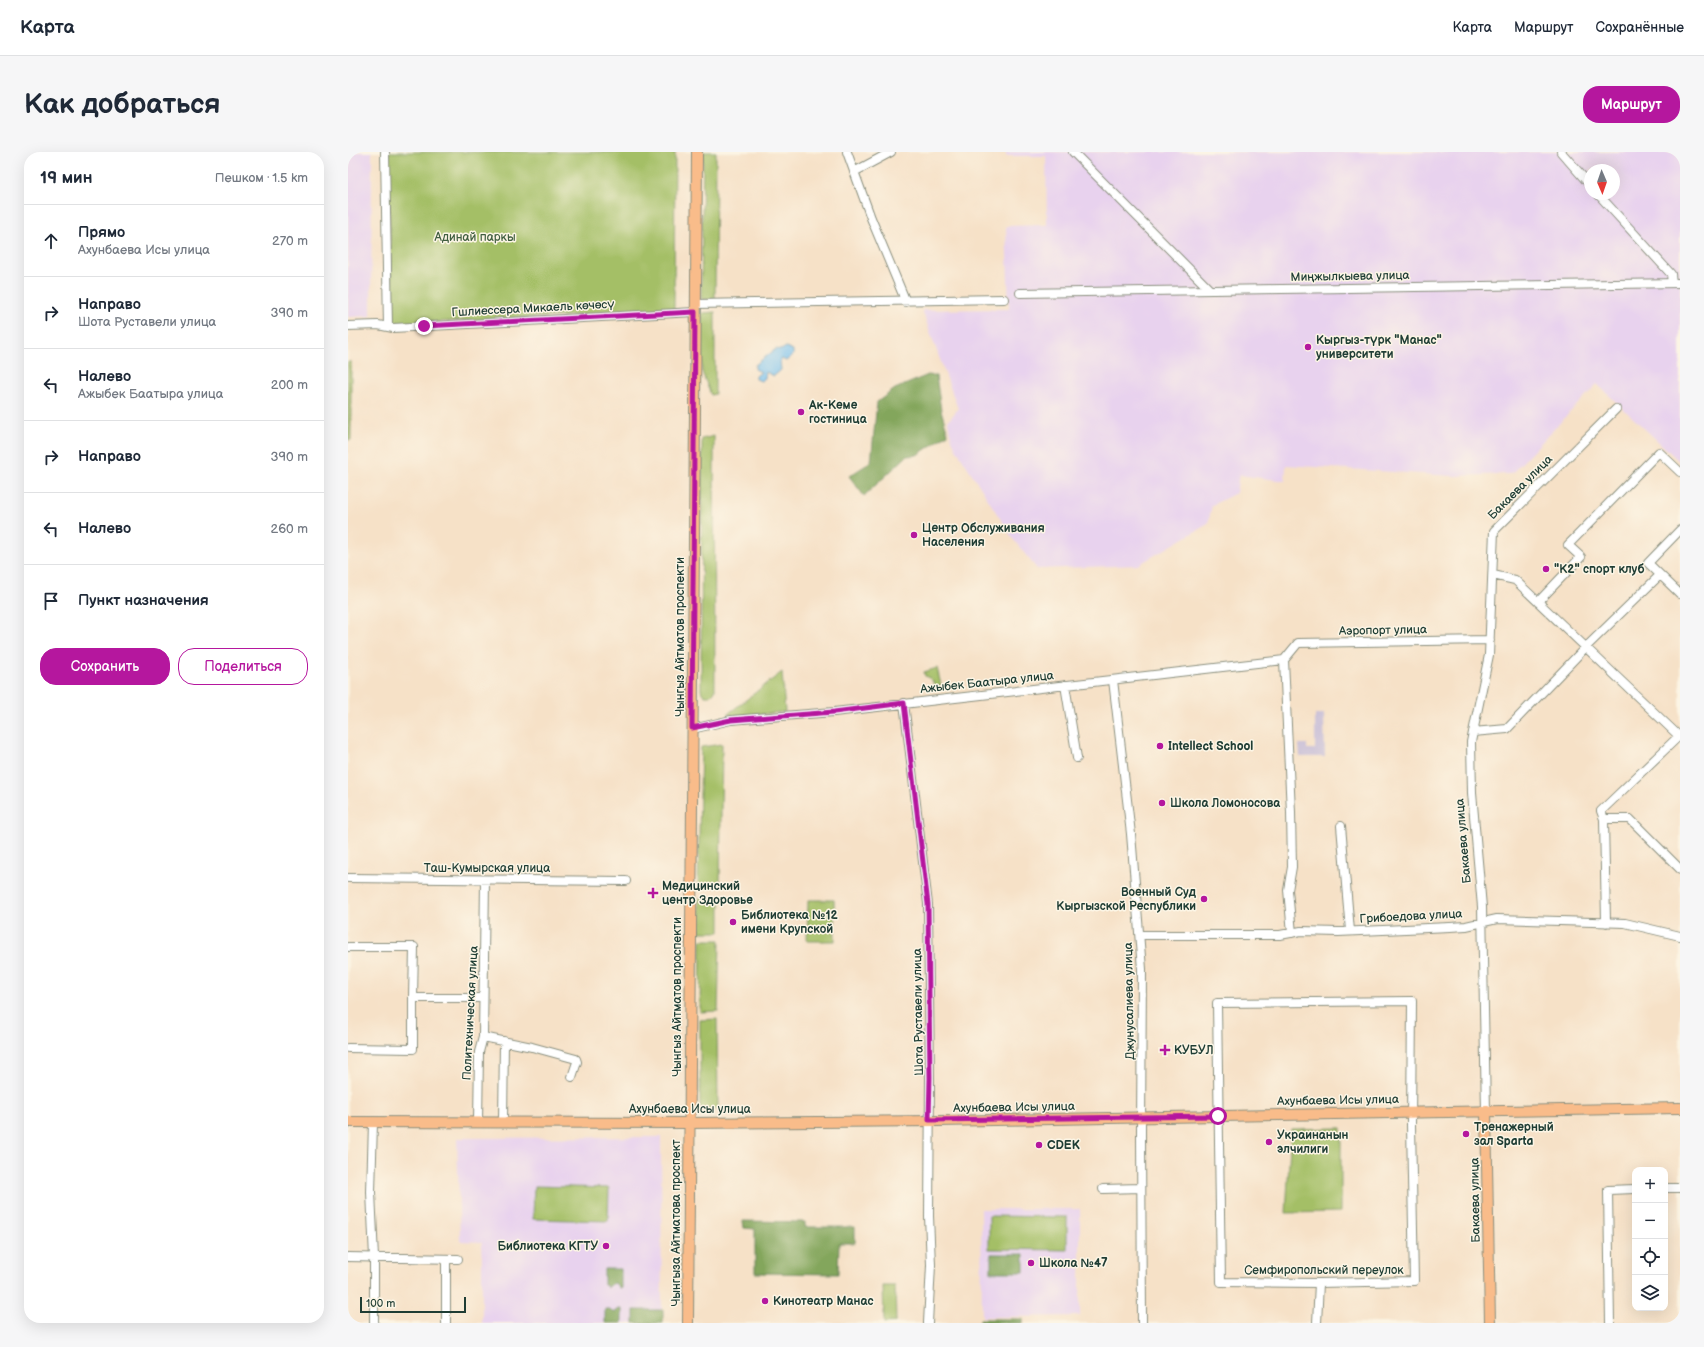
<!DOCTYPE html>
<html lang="ru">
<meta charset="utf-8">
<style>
body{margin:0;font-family:"Balsamiq Sans",sans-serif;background:#f6f6f7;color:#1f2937}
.controls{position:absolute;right:12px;bottom:12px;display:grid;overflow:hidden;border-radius:8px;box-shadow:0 4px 16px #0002}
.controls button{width:36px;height:36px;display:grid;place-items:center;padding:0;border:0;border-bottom:1px solid #e0e1e3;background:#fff;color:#1f2937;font:20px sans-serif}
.compass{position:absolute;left:1236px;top:12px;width:36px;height:36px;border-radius:50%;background:#fff;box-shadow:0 4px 16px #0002;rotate:178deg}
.scale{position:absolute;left:12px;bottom:10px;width:106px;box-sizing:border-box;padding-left:4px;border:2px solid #1f3d34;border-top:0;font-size:11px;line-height:14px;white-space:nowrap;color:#1f3d34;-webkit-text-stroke:3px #fcf5e5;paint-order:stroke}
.stop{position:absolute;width:12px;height:12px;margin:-9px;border:3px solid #b5179e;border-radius:50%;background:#fff}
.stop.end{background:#b5179e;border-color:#fff;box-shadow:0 1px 4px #0008}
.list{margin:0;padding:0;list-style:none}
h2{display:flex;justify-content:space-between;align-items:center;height:52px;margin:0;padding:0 16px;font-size:17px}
h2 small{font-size:13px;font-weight:400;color:#747a83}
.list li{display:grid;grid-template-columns:26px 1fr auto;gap:12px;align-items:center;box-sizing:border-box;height:72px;padding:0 16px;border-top:1px solid #e0e1e3}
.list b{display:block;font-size:15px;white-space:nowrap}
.list p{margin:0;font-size:13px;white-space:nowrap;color:#747a83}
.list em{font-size:13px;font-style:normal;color:#747a83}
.actions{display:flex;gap:8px;padding:12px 16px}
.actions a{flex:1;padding:9px 0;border:1px solid #b5179e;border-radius:16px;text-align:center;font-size:14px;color:#b5179e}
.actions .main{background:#b5179e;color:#fff}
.icon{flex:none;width:22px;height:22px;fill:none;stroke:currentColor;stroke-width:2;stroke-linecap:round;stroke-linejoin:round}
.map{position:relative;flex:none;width:1332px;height:1171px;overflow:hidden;border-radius:16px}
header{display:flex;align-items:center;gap:24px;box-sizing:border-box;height:56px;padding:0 20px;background:#fff;border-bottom:1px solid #e0e1e3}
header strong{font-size:19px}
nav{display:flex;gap:22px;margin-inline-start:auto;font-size:14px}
.intro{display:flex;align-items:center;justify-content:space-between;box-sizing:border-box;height:96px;padding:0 24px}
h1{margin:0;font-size:28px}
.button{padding:10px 18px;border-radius:16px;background:#b5179e;color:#fff;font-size:14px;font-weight:700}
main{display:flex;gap:24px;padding:0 24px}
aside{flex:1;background:#fff;border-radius:16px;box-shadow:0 4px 16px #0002}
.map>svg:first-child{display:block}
</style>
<header>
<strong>Карта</strong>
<nav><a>Карта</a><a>Маршрут</a><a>Сохранённые</a></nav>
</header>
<div class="intro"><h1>Как добраться</h1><a class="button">Маршрут</a></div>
<main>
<aside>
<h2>19 мин<small>Пешком · 1.5 km</small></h2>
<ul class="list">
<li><svg class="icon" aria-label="ahead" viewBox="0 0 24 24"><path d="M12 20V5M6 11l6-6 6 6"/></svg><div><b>Прямо</b><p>Ахунбаева Исы улица</p></div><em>270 m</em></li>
<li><svg class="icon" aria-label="right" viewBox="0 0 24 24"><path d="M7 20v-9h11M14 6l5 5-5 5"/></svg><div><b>Направо</b><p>Шота Руставели улица</p></div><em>390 m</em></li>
<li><svg class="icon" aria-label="left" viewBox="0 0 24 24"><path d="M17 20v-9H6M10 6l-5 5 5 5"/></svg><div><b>Налево</b><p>Ажыбек Баатыра улица</p></div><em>200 m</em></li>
<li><svg class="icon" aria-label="right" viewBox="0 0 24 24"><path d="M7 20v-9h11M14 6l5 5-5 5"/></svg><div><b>Направо</b></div><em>390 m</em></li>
<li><svg class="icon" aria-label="left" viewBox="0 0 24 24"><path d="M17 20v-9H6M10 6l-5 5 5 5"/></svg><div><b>Налево</b></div><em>260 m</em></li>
<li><svg class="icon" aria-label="arrive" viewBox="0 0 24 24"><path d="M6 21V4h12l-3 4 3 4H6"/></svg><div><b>Пункт назначения</b></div></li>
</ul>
<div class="actions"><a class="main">Сохранить</a><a>Поделиться</a></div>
</aside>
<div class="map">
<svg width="1332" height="1171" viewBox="0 0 1332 1171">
<rect width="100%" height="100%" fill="#fcf5e5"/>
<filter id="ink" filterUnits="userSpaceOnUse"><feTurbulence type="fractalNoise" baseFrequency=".025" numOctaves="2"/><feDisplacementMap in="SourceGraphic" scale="8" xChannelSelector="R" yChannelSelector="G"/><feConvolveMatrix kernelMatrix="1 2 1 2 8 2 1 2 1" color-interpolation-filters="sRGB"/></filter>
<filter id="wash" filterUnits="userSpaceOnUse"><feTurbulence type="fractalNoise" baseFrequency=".012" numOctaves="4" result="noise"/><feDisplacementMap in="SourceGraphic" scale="16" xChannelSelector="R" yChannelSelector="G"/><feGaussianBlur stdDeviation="0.9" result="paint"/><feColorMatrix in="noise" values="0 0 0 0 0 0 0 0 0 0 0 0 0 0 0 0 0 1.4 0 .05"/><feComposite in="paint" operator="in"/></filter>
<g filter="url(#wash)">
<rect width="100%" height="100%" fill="#f6e1c7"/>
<path fill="#e8d2ee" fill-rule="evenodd" d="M0,0h24l-1,164 -23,1z
M658,0h674v310l-83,-78 -84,88 -5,2 -54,2 -168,-11 -1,16 -46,-6 -3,18 -24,12 -4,19 -70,41 -101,4 -24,-30 -58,-92 -5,-14 -2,-12 10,-12 -36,-99 87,-1 -3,-83 41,-1 -1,-69h-40zM1242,18h24v24h-24z
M313,985l1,186h-180v-81l-22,-1 -3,-103z
M633,1057h99v107l-98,1z"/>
<path fill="#c9bfd7" d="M967,562h9l1,43h-25l-1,-13h8v5h8z"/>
<path fill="#a4bf66" stroke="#627e4d" d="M40,0h287l-1,159 -282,13z
M355,0h13l-1,148 -14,-1z
M367,160v82l-4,1 -9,-23v-59z
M0,210h3v78h-3z
M366,284l1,255 -5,5h-5l-3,-3 -1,-3 1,-251z
M589,516l4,17 -5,2 -5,-8 -6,-3 -1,-4z
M434,520l3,40 -56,5v-4z
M374,592l-2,143 -22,-1 3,-139z
M351,746h21v34h-21z
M460,748h26l1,41h-28z
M353,788h19l-2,71 -18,1z
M369,867l1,90h-18v-89z
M993,976v84l-55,1 5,-84z
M186,1034l75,2 -1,33 -75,-2z
M641,1064l78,1v33l-78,-1z
M535,1134h12l1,36 -12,1z"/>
<path fill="#83a65b" stroke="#517248" d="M580,223l8,1 5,34 7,24 -31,21 -10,1 -43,40 -15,-20 22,-14 6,-60 18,-13z
M395,1069l62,1v5h50v16h-16l-1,31 -83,-1v-44l-11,-1z
M643,1102h33v18h-33z
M256,1117h17v19h-2l-4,-5 -3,1 -5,4v-2l-3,-1z
M257,1157h5l4,4 5,-4h3v14h-17z
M286,1158h29v13h-29z
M632,1167h43v4h-43z"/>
<path fill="#77c0ef" stroke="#4b7e92" d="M438,195l7,3v5l-7,6 -4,-2h-2l1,11 -7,6 -8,-4 -1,6 -4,3 -5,-2v-3l5,-4 -6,-3v-4l21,-16 5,1z"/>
</g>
<g filter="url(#ink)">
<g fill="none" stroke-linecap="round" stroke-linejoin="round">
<defs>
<path id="minor" d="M37,0l3,175
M499,0l24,66 35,84
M725,0l137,138
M1213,0l29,33
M506,20l37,-20
M1250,42l73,80 1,9
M672,141l660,-10
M347,152l309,-5
M0,174l30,-1 15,3 302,-16
M1332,378l-32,33 32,31
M1145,423l22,5 165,157
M1190,450l43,-45 -13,-12 91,-93 21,20
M936,508l7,152 1,55 -4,23 4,43
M936,508l14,-17 192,-3
M765,528l18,154 11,135 -1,163 1,191
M717,533l12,73
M556,551l24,201 2,174 -1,138 2,49 -3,58
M344,577l39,-9 103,-8 450,-52
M1125,580l34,-3 78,-81 75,-73
M1256,667h26l50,50
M993,674l9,105
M0,726l278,3
M1258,771l-2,-104 -3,-8 79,-76
M792,783h140l21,-4 37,1 112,-5 16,-1 31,-7 128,4 55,13
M0,795h66l-1,51h70
M1064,849l-1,124 3,156 -95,2 -98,-1 -4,-279z
M135,885l49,10 44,12 1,3 -5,15
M0,896l65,1v-51
M1138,959l-4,-204 -10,-114 -1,-51 18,-87 5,-124 122,-122
M155,970l1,-81
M25,971l-2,69 3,66v65
M130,971l1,-71 4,-15 2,-157
M1317,1036h15
M755,1037l38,-1
M0,1105l110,2
M98,1171v-64
M969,1171l2,-40
M1262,1171l-2,-133 27,-1"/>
<path id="major" d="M1138,959l4,212
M0,970l341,1 249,-2 742,-13
M340,1171l9,-1171"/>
</defs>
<use href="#minor" stroke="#8a8f7e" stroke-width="10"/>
<use href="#major" stroke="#8a8f7e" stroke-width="12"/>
<use href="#minor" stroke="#fff" stroke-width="8"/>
<use href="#major" stroke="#f9bc8a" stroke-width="10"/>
</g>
</g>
<g fill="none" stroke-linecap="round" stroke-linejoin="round" filter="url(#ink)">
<path stroke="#b5179e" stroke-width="5" d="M76,174l271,-14 -3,416 39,-8 103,-8 70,-9 24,201 2,174 -1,42 289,-4"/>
</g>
<g fill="#b5179e" stroke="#fcf5e5" stroke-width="1.5">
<circle cx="960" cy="195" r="4"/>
<circle cx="453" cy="260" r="4"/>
<circle cx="566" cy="383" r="4"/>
<circle cx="1198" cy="417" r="4"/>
<circle cx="812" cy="594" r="4"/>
<circle cx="814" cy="651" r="4"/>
<path d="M303 735h4v4h4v4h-4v4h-4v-4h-4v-4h4z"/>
<circle cx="856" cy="747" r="4"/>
<circle cx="385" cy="770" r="4"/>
<path d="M815 892h4v4h4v4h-4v4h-4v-4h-4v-4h4z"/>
<circle cx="1118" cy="982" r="4"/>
<circle cx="921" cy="990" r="4"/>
<circle cx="691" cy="993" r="4"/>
<circle cx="258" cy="1094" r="4"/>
<circle cx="683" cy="1111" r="4"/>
<circle cx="417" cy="1149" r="4"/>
</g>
<g text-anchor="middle" stroke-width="3" stroke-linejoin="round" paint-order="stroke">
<g font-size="12" fill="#405e40" stroke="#fcf5e5">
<text x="127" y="89">Адинай паркы</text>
</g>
<g font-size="12" fill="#1f3d34" stroke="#fcf5e5">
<text transform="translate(1002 124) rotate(-1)" y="4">Миңжылкыева улица</text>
<text transform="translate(185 156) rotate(-3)" y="4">Гшлиессера Микаель көчөсү</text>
<text transform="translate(1172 335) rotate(-45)" y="4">Бакаева улица</text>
<text transform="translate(1035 478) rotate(-1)" y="4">Аэропорт улица</text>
<text transform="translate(332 485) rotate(-90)" y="4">Чынгыз Айтматов проспекти</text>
<text transform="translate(639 530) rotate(-6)" y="4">Ажыбек Баатыра улица</text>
<text transform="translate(1115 689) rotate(-95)" y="4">Бакаева улица</text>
<text x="139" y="720">Таш-Кумырская улица</text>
<text transform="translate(1063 764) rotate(-3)" y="4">Грибоедова улица</text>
<text transform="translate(329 845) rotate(-90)" y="4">Чынгыз Айтматов проспекти</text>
<text transform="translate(781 849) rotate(-91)" y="4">Джунусалиева улица</text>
<text transform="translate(570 860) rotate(-91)" y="4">Шота Руставели улица</text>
<text transform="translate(122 861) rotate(-87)" y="4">Политехническая улица</text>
<text transform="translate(990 948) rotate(-1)" y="4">Ахунбаева Исы улица</text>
<text transform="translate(666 955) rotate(-1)" y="4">Ахунбаева Исы улица</text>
<text x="342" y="961">Ахунбаева Исы улица</text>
<text transform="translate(1127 1048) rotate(-91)" y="4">Бакаева улица</text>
<text transform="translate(328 1071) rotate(-90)" y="4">Чынгыза Айтматова проспект</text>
<text x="976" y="1122">Семфиропольский переулок</text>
</g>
<g font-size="12" font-weight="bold" fill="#1f3d34" stroke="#fcf5e5" text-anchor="start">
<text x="968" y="192">Кыргыз-түрк "Манас"<tspan x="968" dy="14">университети</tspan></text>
<text x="461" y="257">Ак-Кеме<tspan x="461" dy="14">гостиница</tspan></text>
<text x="574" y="380">Центр Обслуживания<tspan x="574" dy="14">Населения</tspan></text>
<text x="1206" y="421">"К2" спорт клуб</text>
<text x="820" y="598">Intellect School</text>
<text x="822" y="655">Школа Ломоносова</text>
<text x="314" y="738">Медицинский<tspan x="314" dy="14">центр Здоровье</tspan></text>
<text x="848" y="744" text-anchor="end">Военный Суд<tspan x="848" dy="14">Кыргызской Республики</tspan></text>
<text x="393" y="767">Библиотека №12<tspan x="393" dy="14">имени Крупской</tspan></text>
<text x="826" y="902">КУБУЛ</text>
<text x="1126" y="979">Тренажерный<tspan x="1126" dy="14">зал Sparta</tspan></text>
<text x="929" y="987">Украинанын<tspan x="929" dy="14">элчилиги</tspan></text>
<text x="699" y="997">CDEK</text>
<text x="250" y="1098" text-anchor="end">Библиотека КГТУ</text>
<text x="691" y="1115">Школа №47</text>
<text x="425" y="1153">Кинотеатр Манас</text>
</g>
</g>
</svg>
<div class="controls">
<button>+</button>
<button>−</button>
<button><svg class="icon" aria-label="locate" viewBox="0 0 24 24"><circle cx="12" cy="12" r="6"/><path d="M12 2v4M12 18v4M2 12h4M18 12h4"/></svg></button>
<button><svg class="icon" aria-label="layers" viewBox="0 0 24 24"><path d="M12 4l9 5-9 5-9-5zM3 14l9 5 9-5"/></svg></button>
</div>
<svg class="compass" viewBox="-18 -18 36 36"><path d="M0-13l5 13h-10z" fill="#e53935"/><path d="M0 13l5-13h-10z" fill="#747a83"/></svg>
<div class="scale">100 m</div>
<div class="stop" style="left:870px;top:964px"></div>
<div class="stop end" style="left:76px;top:174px"></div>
</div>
</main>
